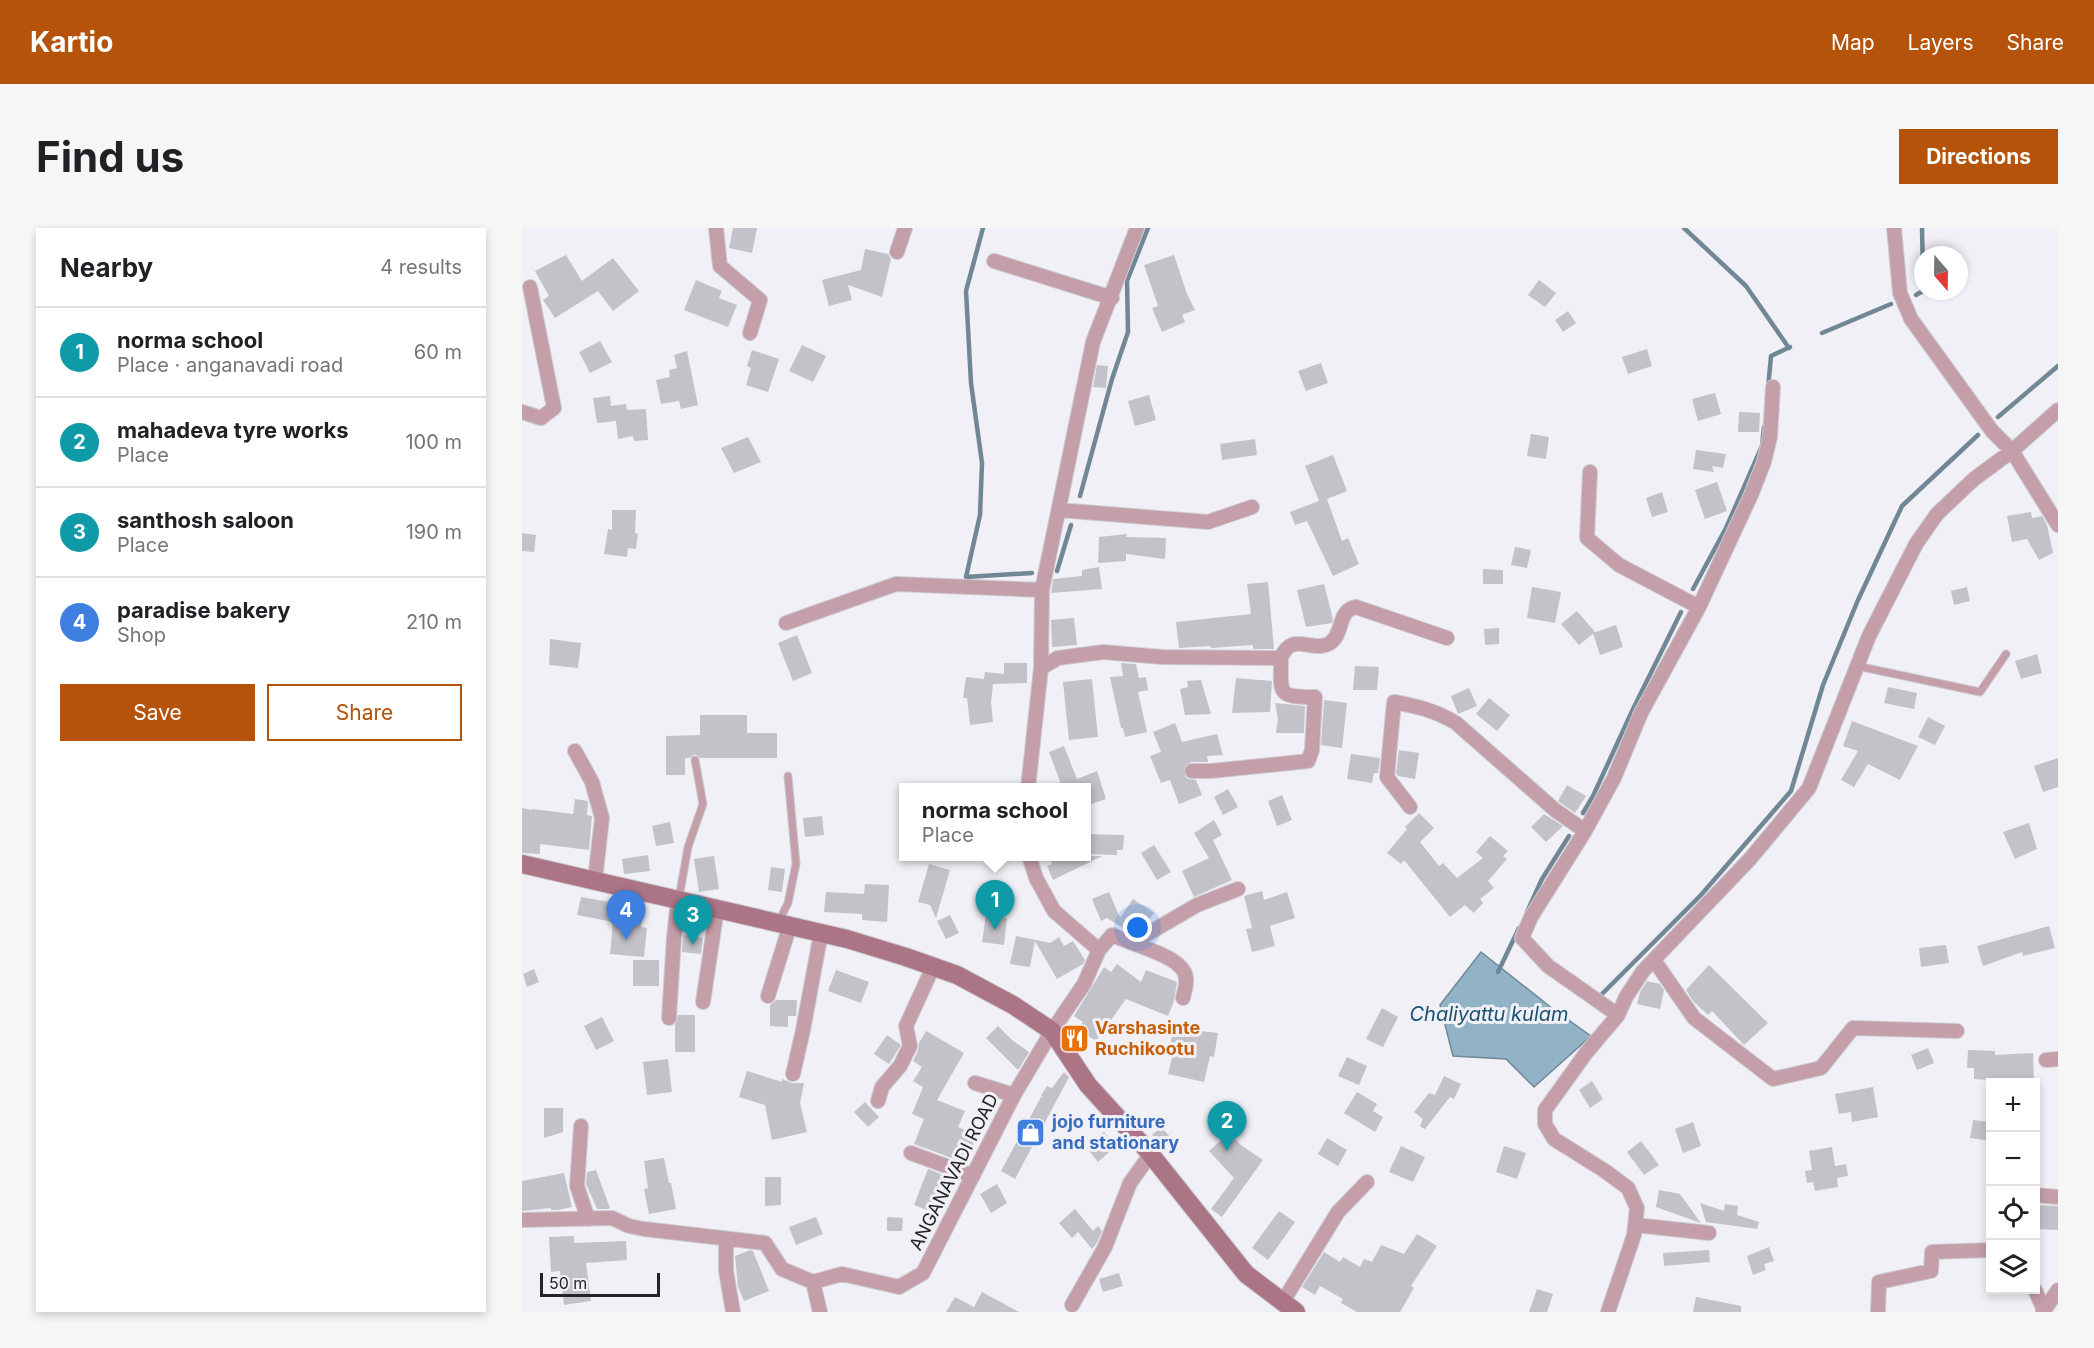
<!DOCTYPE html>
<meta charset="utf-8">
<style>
body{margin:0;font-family:Inter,sans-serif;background:#f6f6f6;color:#202124}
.controls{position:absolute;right:18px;bottom:18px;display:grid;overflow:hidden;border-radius:0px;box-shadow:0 3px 9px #0003}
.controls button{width:54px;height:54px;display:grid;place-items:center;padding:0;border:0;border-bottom:2px solid #e0e0e0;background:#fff;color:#202124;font:30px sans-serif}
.compass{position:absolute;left:1392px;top:18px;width:54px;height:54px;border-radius:50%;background:#fff;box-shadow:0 3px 9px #0003;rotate:160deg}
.scale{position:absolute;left:18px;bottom:15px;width:120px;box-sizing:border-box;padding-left:6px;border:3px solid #242427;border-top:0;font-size:16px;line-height:21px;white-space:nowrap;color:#242427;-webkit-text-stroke:4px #f0f0f6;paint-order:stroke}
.you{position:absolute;left:616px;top:700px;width:21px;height:21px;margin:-15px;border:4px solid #fff;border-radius:50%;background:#1a73e8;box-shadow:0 0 0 9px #1a73e833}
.badge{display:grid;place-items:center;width:39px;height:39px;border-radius:50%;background:#b45309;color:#fff;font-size:20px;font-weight:700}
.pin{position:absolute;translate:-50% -50px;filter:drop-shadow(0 2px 3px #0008)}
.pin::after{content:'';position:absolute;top:32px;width:21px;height:18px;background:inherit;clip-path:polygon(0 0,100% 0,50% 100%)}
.popup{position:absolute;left:377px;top:555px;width:192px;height:78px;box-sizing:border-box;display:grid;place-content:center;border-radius:0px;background:#fff;filter:drop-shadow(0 2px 4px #0005);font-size:20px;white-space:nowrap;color:#757577}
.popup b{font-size:22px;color:#202124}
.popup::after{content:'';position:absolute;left:50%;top:100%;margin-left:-12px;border:12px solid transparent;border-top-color:#fff}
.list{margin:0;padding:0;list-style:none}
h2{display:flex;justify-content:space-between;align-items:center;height:78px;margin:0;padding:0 24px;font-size:26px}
h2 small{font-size:20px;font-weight:400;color:#757577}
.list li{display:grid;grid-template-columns:39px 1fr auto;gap:18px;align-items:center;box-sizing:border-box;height:90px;padding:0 24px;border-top:2px solid #e0e0e0}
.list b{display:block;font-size:22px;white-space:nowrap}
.list p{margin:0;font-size:20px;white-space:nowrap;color:#757577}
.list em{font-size:20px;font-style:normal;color:#757577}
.actions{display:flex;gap:12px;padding:18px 24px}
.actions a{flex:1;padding:14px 0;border:2px solid #b45309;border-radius:0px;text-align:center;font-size:21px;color:#b45309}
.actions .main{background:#b45309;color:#fff}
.icon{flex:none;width:33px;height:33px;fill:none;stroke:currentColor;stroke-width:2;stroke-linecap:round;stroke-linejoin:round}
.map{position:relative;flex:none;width:1536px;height:1084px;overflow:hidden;border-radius:0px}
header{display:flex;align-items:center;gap:36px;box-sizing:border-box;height:84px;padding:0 30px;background:#b45309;color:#fff}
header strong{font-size:28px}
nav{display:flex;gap:33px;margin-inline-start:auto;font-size:21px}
.intro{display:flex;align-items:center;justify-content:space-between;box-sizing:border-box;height:144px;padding:0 36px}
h1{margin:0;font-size:42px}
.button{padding:15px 27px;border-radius:0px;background:#b45309;color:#fff;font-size:21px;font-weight:700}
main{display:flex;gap:36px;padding:0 36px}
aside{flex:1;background:#fff;border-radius:0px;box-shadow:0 3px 9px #0003}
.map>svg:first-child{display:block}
</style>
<header>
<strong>Kartio</strong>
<nav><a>Map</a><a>Layers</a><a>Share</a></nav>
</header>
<div class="intro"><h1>Find us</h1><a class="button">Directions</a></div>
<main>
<aside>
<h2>Nearby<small>4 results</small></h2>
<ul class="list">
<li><span class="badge" style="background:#0f9aa8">1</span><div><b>norma school</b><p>Place · anganavadi road</p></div><em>60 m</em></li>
<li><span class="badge" style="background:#0f9aa8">2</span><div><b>mahadeva tyre works</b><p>Place</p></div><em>100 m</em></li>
<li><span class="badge" style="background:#0f9aa8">3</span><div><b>santhosh saloon</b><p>Place</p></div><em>190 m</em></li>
<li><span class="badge" style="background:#3f7fe0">4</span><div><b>paradise bakery</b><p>Shop</p></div><em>210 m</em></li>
</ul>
<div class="actions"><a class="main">Save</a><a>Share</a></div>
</aside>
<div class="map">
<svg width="1536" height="1084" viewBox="0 0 1536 1084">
<rect width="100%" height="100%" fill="#f0f0f6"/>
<path fill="#92b2c6" stroke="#718796" stroke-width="1.5" d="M959,724l72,57 38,27 -57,51 -28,-28 -53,-3 -13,-51z"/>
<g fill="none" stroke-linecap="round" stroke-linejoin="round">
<path stroke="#718796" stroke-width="4.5" d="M461,0l-17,63 5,92 11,80 -2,52 -14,62 66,-4
M1162,0l62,58 43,62
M1400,0l1,45
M1394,67l7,-4
M1300,105l69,-29
M1246,161l3,-33 19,-9
M1476,189l60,-51
M558,268l32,-117 16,-47 -1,-51 21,-53
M535,343l14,-46
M1171,361l33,-61 36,-82 2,-19
M1061,585l10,-17 41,-89 47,-95
M1005,684l15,-33 27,-43
M976,744l21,-44
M1076,770l103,-103 90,-104 32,-106 35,-85 44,-94 76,-71"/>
</g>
<path fill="#c3c2c9" d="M211,0h24l-5,25 -23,-5z
M343,21l23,5 3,5 -9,38 -34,-12 4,15 -23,6 -7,-26 39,-10z
M44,27l16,26 31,-23 26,33 -26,20 -15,-20 -43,27 -12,-18 6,-4 -14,-25z
M652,27l13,39 8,16 -13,5 3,7 -23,10 -10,-24 6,-2 -14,-41z
M174,52l26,11 -3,7 18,7 -9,22 -44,-17z
M1017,52l17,13 -11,14 -17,-12z
M1046,83l8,12 -13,9 -8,-12z
M78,113l12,21 -22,11 -11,-21z
M280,117l24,11 -13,26 -24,-11z
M1125,121l5,17 -24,8 -6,-17z
M230,122l27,9 -11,33 -22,-7 5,-17 -4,-2z
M165,123l11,54 -17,4 -2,-8 -18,3 -5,-24 14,-3 -1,-7 8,-2 -3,-13z
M799,135l7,20 -22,8 -8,-20z
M575,137l11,1 -2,22 -13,-1z
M1193,165l6,21 -23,7 -6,-22z
M627,167l7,25 -21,6 -7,-25z
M88,168l1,10 15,-2 1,6 19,-1 2,31 -14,1 -1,-5 -15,3 -2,-18 -19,2 -4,-25z
M1217,184l21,1 -1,19h-21z
M1009,206l18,3 -3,22 -19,-3z
M226,209l13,25 -27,11 -13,-25z
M733,211l2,16 -35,5 -2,-16z
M1174,222l30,4 -3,14 -11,-2 2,6 -21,-3z
M811,227l14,36 -20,8 15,42 6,-3 11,26 -26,12 -26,-55 -12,4 -5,-13 29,-11 -14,-35z
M1195,254l10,29 -22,8 -10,-29z
M1140,264l6,20 -16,5 -6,-19z
M90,282h24l-1,23 3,1 -2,15 -8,-1 -1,9 -23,-3 4,-25 4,1z
M1509,284l1,6 10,-2 5,9 6,28 -14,7 -12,-21 -15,3 -5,-26z
M0,305l14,2 -2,17 -12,-1z
M605,306l-1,3 40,1 -1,21 -39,-5v7l-28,2 1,-26z
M993,319l16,3 -4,18 -16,-3z
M577,339l3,22 -51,4 2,-14 29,-3v-6z
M961,341l20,1v14h-20z
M746,354l6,67h-21v-4l-42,3 -1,-2 -31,2 -3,-26 75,-8 -4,-30z
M802,356l9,35 -1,4 -26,4 -9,-37z
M1010,359l29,5 -6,31 -28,-5z
M1445,359l3,14 -16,4 -3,-14z
M1055,383l18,21 -16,13 -18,-21z
M552,390l3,27 -25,2 -1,-27z
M1094,397l7,22 -23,8 -7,-22z
M977,400v16l-14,1 -1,-16z
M275,407l15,38 -19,8 -15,-38z
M28,411l31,4 -3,25 -29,-3z
M1515,426l5,19 -21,6 -6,-18z
M482,435h23v20l-34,1 -2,18 2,20 -23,3 -3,-27h-4l3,-21 18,2 1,-7 19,2z
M599,435l15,1 3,14 7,-1 2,13 -10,2 9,40 -22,5 -2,-9h-2l-11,-51 13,-1z
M833,438l24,1 -2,23h-24z
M714,450l36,3 -2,31 -38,1z
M570,451l6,58 -29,3 -6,-58z
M679,452l10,34 -26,1 -5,-26 8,-2 -1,-6z
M1366,459l29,6 -3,16 -30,-6z
M947,460l8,18 -19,8 -7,-18z
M967,470l21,17 -13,16 -21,-17z
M802,472l23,3 -5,45 -21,-3z
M753,475l30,3 -1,27h-28l2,-14z
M178,487h47v18h30v25h-77l-5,-4 -5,4h-5v17h-19v-39l34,-1z
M1406,489l17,9 -10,19 -17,-8z
M1330,493l66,25 -18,34 -32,-16 -14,23 -13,-7 17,-29 -15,-5z
M653,495l7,19 35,-8 6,21 -16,1 1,6h-17l-6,4v10l3,3 8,1 6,15 -23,9 -9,-24 -9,3 -11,-27 11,-4 -8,-20z
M542,518l13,33 20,-8 9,28 -20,7v-18h-29l4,-4 -12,-32z
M877,522l20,3 -4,26 -17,-3 -2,-2z
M829,526l29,4 -2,15h-4l-2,10 -25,-4z
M1536,530v29l-15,5 -9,-26z
M1045,557l19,11 -11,17 -17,-12z
M706,561l10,18 -15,8 -9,-18z
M760,567l10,25 -15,6 -9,-25z
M53,571l13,2 -1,14 5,1 -3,34 -49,-6v10l-18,-1v-45l10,2 1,-1 40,5z
M897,585l15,15 -14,14 19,24 4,-3 14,15 26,-20 -7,-6 14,-16 18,15 -5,5 4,3 -19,22 6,7 -14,11 3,4 -9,10 -9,-8 -15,12 -46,-57 -3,4 -14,-11 20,-24 -2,-2z
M1022,586l19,12 -17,16 -15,-15z
M300,588l2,19 -19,2 -2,-19z
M692,592l8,15 -9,5 19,40 -38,17 -12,-26 27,-13 -15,-25z
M148,594l4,21 -18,3 -4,-20z
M1507,595l8,26 -22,10 -12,-27z
M564,606l38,1 -1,15h-6v5l-31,-1z
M632,617l17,27 -14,8 -16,-27z
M126,627l2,16 -26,3 -2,-15z
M192,628l5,33 -20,3 -5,-33z
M526,628h54l-49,24 -6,-14 5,-2z
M407,636l21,6 -14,48 -6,-13 -12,-3z
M249,639l14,2 -3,23 -14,-2z
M343,656l24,1 -2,37 -25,-2v-6l-38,-2 2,-20 38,2z
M740,663l2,9 23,-8 8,26 -25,8 5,20 -23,6 -6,-23 6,-1 -8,-32z
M587,664l11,26 13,-19 21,14 -8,11 -7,4 -3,-2 -5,7 -24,-15 -6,3 -9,-22z
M59,669l29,5v-3l35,5 -4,23 6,1 -3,29 -34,-3 3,-32 -36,-7z
M428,687l9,18 -13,6 -9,-18z
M464,687l21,3 -3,27 -22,-3z
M1527,698l6,22 -32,8 -1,-4 -39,14 -6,-20z
M161,707l20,3 -2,16 -19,-2z
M494,708l34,7 9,-6 5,9 9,-5 12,19 -2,4 -26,15 -22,-38 -5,26 -20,-3z
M1424,717l3,18 -28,4 -2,-19z
M111,732h26v26h-26z
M595,736l24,18 5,-12 31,12 -3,19 -6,15 -42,-17 -30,42 -18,-12 5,-7 -9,-6 30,-49 7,5z
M1187,737l59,58 -24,22 -32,-34 -4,4 -15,-14 -7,-11z
M12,741l5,13 -12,5 -4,-13z
M314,742l33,12 -8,21 -33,-12z
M1125,753l13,3 4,6 -4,19 -23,-5 3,-12z
M254,772h21l-1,16h-8v11l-18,-1v-21z
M860,780l16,9 -15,30 -17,-8z
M156,787h17v37h-20v-27z
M80,789l12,24 -18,9 -12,-24z
M651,796l20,2 -1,4 26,3 -4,24 -4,-1 -6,26 -36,-8 6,-23h-4z
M476,798l14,14 17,12 -11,18 -32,-32z
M404,803l38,22 -27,47 28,11 -7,16 19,8 -12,28 -51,-19 10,-25 -12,-5 11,-27 -10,-6 9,-14 -9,-6 5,-11 1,-7z
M365,807l14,10 -12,19 -15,-10z
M1406,820l6,15 -17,7 -6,-15z
M1446,822l27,1v4l38,-2 1,30 -60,-4v-11h-7z
M825,829l20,9 -8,19 -21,-9z
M146,831l4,33 -25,3 -4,-33z
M225,843l35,11v-3l10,4h12l-4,20 7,29 -35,8 -7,-35 -26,-8z
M542,844l5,5 -54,102 -14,-8 40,-74 3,1 -3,-2 6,-10 5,2z
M922,848l17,8 -7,15 -4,-2 -25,32 -5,-3 3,-7 -9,-7 15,-19 6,2z
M1070,853l11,18 -13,9 -11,-18z
M1351,859l5,30 -26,5 -1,-10 -12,2 -4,-20z
M835,864l20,12 -4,7 10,6 -8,15 -31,-19z
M343,874l14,15 -11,10 -14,-15z
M22,880h19v24l-19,6z
M1451,892l17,2v19l-20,-3z
M1171,894l8,24 -18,7 -8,-24z
M639,899l12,13 -9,8 -12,-13z
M582,904l12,14 -18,16 -12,-15z
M707,905l12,12 22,15 -41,57 -11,-8 23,-31 -25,-27z
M805,910l20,12 -9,16 -20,-12z
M1119,913l18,24 -15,10 -17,-23z
M879,918l24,11 -12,25 -24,-10z
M982,918l22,7 -9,26 -21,-7z
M1310,919l3,19 11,-2 2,12 -11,2 1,9 -23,4 -2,-9 -6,1 -2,-12 7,-1 -3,-19z
M142,930l5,25h2l5,26 -27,5 -5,-25 4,-1 -4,-27z
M406,941l18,7 -14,36 -18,-7z
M74,942l14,38 -2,1h-11l-11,-25 1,-12z
M42,945l8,34 -14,3h-7v-2l-29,3v-30z
M243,949h16v28l-16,1z
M475,956l10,19 -16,10 -11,-19z
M1137,962l21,4 21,29 -45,-16z
M1178,975l24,8 1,-7 13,2 -1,9 22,7 -2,7 -51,-7z
M1514,977l22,1v24l-22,-1z
M553,981l18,22 5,-5 4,5 -5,12 -5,6 -14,-17 -6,6 -13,-15z
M757,983l16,11 -27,38 -16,-12z
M294,989l7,17 -27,11 -7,-18z
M365,989l16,1 -1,13h-15z
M895,1006l20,12 -26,40 3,2 -14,24h-43l-16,-9 2,-4 -23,-13 -5,9 -13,-8 22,-35 16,10 3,-5 17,10 4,-8 8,3 9,-17 23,9z
M52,1008v7l52,-2 1,19 -41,3 5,38 -27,4 -4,-34 -9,1 -2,-35z
M1247,1019l5,14 -10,3 2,6 -13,5 -6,-19z
M228,1022l3,1 16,40 -25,10 -6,-14 -3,-31z
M1187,1022l1,12 -46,4 -1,-13z
M597,1045l4,13 -20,6 -4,-13z
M1015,1061l16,5 -6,18h-18z
M460,1064l37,20h-73l9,-15 19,10z
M1174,1069l45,9v6h-48z"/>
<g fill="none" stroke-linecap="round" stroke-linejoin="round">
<defs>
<path id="lane" d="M1335,438l123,26 26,-38
M157,670l9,-51 15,-43 -8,-44
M257,693l9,-18 8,-39 -8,-88"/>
<path id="street" d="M194,0l4,38 40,34 -10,33
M1372,0l6,65 11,26 81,112 20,20 46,74
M375,24l8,-24
M472,33l118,37
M0,184l19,6 13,-10 -24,-121
M1068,244l-3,66 32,27 80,42
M537,282l149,12 44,-15
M264,395l110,-39 146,6
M759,430c11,-28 31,-4 49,-15 14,-9 7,-33 26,-36l91,31
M519,440l1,-78 51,-248 44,-114
M53,523l17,31 10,36 -7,62
M506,560l13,-120 17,-10 45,-6 59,5 119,1c0,36 -5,39 34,39l-3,53 -4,11 -97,10h-19
M888,579l-23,-30 7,-75c23,4 42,9 62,21l99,87 30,21 29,-53 27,-65 58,-106 52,-112 13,-33 6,-25 3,-50
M1063,603l-54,86 -9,21 26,28 70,49
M610,715c16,6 54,17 54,36 1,6 -2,13 -3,19
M577,722l13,-15 20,8 65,-38 41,-16
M1132,732l40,58 79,61 48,-11 32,-40 104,3
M246,768l22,-71
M181,774l14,-94
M147,790l5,-81 4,-36
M1524,832l12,-1
M271,846l10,-44 18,-97
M453,855l39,12
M356,873l4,-14 18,-21 10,-20 -4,-20 27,-59
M59,898l-4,60 11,33
M389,925l62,23
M1514,967l22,2
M0,992l90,-2 17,8 15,3 121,14 17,26 31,13 29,-8 57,13 24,-14 91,-178 38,-64 32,-47 15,-34 -45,-39 -18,-33 -7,-22
M1113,997l74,8
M204,1011v32l7,41
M291,1054l7,30
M1513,1062l9,20
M760,1075l56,-91 29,-30
M550,1077l33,-58 25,-64 20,-28
M1086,1084l26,-77 3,-27 -9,-20 -23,-17 -51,-32 -9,-15v-14l41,-57 32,-38 8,-18 17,-26 107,-112 59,-71 60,-152 47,-92 21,-30 37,-35 38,-28 46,-41
M1356,1084l1,-30 52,-11 1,-19 58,-2
M1521,1084l15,-22"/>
<path id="secondary" d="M0,636l325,75 59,18 51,18 56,30 39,26 36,54 60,66 98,123 50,38"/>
</defs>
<use href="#lane" stroke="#cbcbd1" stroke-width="9"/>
<use href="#street" stroke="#cbcbd1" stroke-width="16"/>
<use href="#secondary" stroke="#cbcbd1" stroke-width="20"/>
<use href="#lane" stroke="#c49ea9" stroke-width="7"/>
<use href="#street" stroke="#c49ea9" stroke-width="14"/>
<use href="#secondary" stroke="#ab7586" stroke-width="18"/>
</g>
<defs>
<symbol id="restaurant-square" viewBox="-11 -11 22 22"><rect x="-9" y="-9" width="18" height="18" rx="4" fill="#e8710a" stroke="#f0f0f6"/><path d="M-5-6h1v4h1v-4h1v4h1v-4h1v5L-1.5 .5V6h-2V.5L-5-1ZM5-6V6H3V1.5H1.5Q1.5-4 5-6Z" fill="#fff"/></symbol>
<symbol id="shop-square" viewBox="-11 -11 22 22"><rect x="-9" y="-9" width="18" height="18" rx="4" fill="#3f7fe0" stroke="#f0f0f6"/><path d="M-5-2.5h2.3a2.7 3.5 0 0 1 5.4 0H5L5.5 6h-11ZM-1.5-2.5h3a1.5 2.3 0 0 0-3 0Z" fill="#fff"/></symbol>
</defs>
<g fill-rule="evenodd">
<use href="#restaurant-square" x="536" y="794" width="33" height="33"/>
<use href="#shop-square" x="492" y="888" width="33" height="33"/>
</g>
<g text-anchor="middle" stroke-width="6" stroke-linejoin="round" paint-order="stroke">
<g font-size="18" font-weight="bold" fill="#c56008" stroke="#f0f0f6" text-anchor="start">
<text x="573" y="806">Varshasinte<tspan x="573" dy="21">Ruchikootu</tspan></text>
</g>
<g font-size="18" font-weight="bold" fill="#366cbe" stroke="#f0f0f6" text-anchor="start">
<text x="530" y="900">jojo furniture<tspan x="530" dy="21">and stationary</tspan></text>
</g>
<g font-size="18" fill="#242427" stroke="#f0f0f6">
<text transform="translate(432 944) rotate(-63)" y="6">ANGANAVADI ROAD</text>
</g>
<g font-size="20" font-style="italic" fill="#1a5371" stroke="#f0f0f6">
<text x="967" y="793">Chaliyattu kulam</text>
</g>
</g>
</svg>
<div class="controls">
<button>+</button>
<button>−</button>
<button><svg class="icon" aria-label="locate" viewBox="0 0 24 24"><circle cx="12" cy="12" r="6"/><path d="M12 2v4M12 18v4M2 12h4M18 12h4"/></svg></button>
<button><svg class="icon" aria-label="layers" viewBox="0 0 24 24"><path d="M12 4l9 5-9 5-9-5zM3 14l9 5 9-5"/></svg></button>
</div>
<svg class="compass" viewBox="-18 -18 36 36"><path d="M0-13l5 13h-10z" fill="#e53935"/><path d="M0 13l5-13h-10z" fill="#757577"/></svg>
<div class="scale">50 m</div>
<div class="you"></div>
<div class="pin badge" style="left:473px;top:702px;background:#0f9aa8">1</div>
<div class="popup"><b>norma school</b>Place</div>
<div class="pin badge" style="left:705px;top:923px;background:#0f9aa8">2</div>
<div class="pin badge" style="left:171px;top:717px;background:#0f9aa8">3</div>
<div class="pin badge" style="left:104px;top:712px;background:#3f7fe0">4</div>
</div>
</main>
